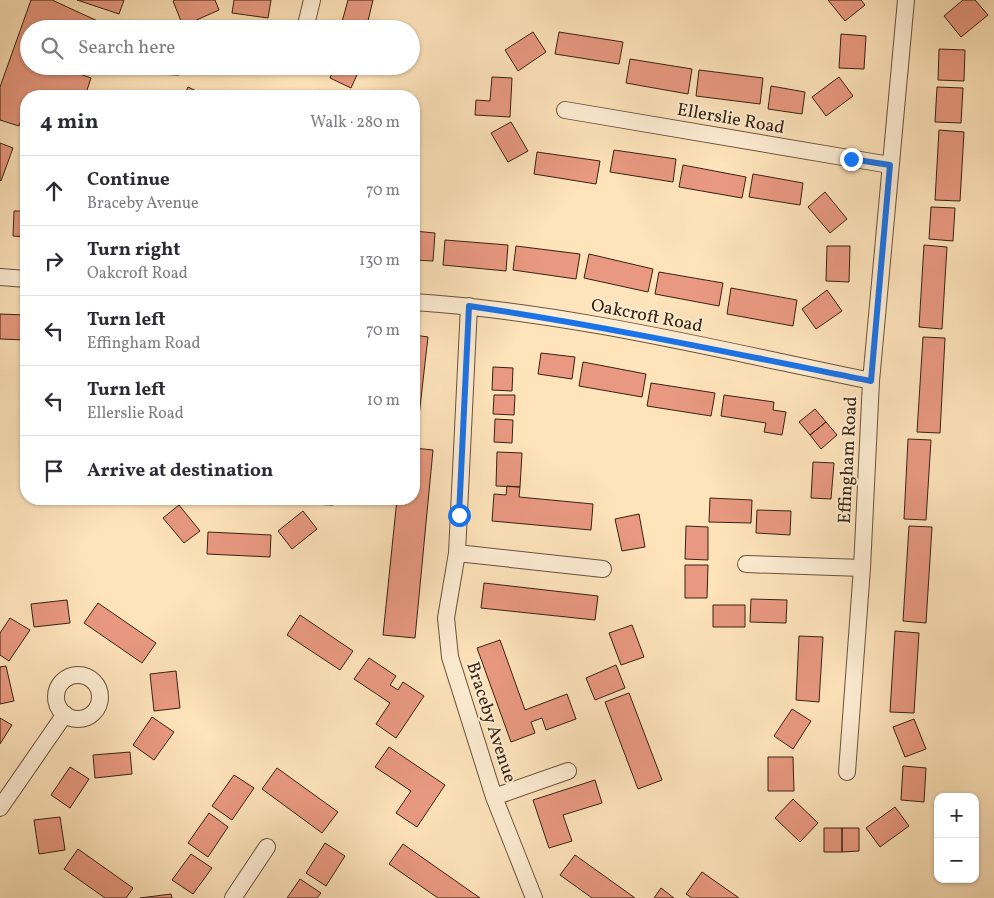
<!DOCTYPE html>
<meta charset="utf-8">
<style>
body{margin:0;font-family:Vollkorn,serif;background:#f7f7f7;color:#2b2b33}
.controls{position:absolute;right:15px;bottom:15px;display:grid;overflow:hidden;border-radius:10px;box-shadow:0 1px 4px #0004}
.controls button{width:45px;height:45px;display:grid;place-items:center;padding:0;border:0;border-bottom:1px solid #e1e1e2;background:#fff;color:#2b2b33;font:25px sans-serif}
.stop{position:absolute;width:15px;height:15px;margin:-11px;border:4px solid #1a73e8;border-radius:50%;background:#fff}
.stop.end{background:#1a73e8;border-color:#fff;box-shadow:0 1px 5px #0008}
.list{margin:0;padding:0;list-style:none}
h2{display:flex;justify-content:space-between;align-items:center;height:65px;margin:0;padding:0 20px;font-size:21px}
h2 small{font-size:16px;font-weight:400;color:#7c7c81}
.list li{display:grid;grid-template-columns:32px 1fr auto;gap:15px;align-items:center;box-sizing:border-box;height:70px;padding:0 20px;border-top:1px solid #e1e1e2}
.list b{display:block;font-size:19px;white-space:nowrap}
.list p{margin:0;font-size:16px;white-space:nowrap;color:#7c7c81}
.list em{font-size:16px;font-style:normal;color:#7c7c81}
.icon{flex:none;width:28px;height:28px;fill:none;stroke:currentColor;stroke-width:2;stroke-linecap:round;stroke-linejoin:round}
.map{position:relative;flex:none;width:994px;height:898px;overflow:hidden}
.search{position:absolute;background:#fff;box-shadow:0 1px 4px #0004;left:20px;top:20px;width:400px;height:55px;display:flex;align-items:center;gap:12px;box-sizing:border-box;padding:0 18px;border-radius:28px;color:#7c7c81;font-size:19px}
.panel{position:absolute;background:#fff;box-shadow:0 1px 4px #0004;left:20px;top:90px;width:400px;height:415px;border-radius:20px}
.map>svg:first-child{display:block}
</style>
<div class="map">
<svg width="994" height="898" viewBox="0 0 994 898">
<rect width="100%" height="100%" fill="#fee3bb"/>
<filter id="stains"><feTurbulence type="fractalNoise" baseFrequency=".004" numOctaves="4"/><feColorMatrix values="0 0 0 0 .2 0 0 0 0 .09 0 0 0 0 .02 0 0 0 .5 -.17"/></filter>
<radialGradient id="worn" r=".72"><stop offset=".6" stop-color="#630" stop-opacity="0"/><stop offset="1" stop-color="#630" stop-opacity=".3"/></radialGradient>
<path fill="#e99981" stroke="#372210" d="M31,0h21l63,29h-86v37h28l34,12 -6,18h-59v11l-7,19 -19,-6v-33z
M77,0h47l-5,14z
M175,0h40l4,10 -36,16 -10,-25z
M234,0h37l-3,18 -36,-5z
M348,0h25l-7,29h-26z
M828,0h33l4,5 -20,16z
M963,0h12l13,15 -27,22 -17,-21z
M533,32l13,20 -28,19 -13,-21z
M559,32l64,10 -4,22 -64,-10z
M841,34l25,2 -2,33 -25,-1z
M939,49l26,1 -1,31 -26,-1z
M630,59l62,10 -4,25 -62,-11z
M153,66h26v9l-26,-1z
M335,66h26l-10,22 -21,-10z
M699,70l64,8 -3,26 -64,-8z
M492,77l20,1 -2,39 -35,-2 1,-15 14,1z
M839,77l14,19 -27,20 -14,-19z
M771,86l34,6 -3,22 -34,-5z
M188,87l19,9h-23z
M937,87l26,1 -2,35 -26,-1z
M320,90l5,6h-14z
M511,122l17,29 -20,11 -17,-29z
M939,130l25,2 -4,69 -25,-1z
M0,143l13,5 -12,33 -1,-1z
M614,150l62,9 -3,23 -63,-10z
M537,152l63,9 -4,23 -62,-10z
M683,165l63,12 -4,21 -63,-11z
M753,174l50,9 -3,22 -51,-8z
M825,192l22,27 -17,14 -22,-26z
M931,207l24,1 -2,33 -24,-2z
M14,211h12v26l-13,-1z
M414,231l21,2 -2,28 -19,-1z
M445,240l63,5 -2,26 -63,-6z
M924,245l23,2 -5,82 -23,-2z
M516,246l64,8 -4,25 -63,-9z
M827,246h23l-1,36 -23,-1z
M589,254l64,15 -5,23 -64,-14z
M659,272l64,11 -4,23 -64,-12z
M731,288l66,12 -4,26 -66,-12z
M827,290l15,21 -26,18 -14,-20z
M0,314l26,1v25l-26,-1z
M414,335l14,2 -11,96h-3z
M923,337l22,1 -5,95 -23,-1z
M541,353l34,4 -3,22 -34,-5z
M583,362l63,12 -4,23 -63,-11z
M493,367l20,1 -1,23 -20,-1z
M651,383l64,10 -4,23 -64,-10z
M494,395h21l-1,20 -21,-1z
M724,395l50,7 -1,8 13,2 -4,23 -18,-3 2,-9 -45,-7z
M815,409l11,13 -16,13 -11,-13z
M495,419l18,1 -1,23 -18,-1z
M826,422l11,13 -16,14 -11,-14z
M908,439l23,1 -5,80 -22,-1z
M414,448l19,2 -18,188 -32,-3 14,-136h17z
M497,452l25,1 -2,34 -24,-1z
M813,462l21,1 -3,36 -20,-1z
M507,486l13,1 -1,10 74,7 -2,26 -99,-9 2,-27 12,1z
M710,498l42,2 -1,23 -42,-1z
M149,499h24v4l-24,-1z
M309,499h24v6l-24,-1z
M179,505l21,26 -16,12 -21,-25z
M757,510l34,1 -1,24 -34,-2z
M303,511l14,18 -25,20 -14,-18z
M639,514l6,33 -23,4 -7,-32z
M686,526l22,1v33l-23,-1z
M909,526l23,1 -6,96 -23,-2z
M208,532l63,3 -1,22 -63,-3z
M685,565h23l-1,33h-22z
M484,583l114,13 -3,24 -114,-12z
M751,599l36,1 -1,23 -36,-1z
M67,600l3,23 -36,4 -3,-23z
M98,603l58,40 -14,20 -58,-40z
M713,605h32v22h-32z
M300,615l53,36 -13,19 -53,-35z
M10,618l20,12 -21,31 -9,-6v-22z
M632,625l12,32 -23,8 -12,-32z
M895,631l24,2 -5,80 -24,-1z
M799,636l24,1 -4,65 -23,-2z
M500,640l25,70 42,-16 9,25 -30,11 -4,-12 -11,4 4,11 -24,9 -34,-94z
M369,658l27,18 -6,9 8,5 5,-8 21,14 -28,42 -20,-14 14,-21 -36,-24z
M616,665l9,23 -30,12 -9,-22z
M6,666l8,35 -14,3v-37z
M176,671l4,37 -26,3 -4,-37z
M629,693l33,87 -24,9 -33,-87z
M792,709l19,12 -18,28 -19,-13z
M152,717l22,15 -20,28 -21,-15z
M0,718l12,7 -12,19z
M914,719l12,30 -21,8 -12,-30z
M389,747l56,38 -28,42 -21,-14 15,-22 -36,-24z
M130,752l2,22 -37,4 -2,-23z
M768,757h25l1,34h-26z
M903,766l23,2 -2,34 -23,-2z
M70,767l19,12 -19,29 -19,-13z
M277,768l61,44 -16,21 -60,-44z
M234,775l20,13 -22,32 -20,-14z
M595,780l7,23 -39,12 9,26 -23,7 -16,-48z
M793,799l25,24 -18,19 -25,-24z
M895,807l14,19 -29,21 -14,-19z
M209,813l19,14 -20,30 -20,-14z
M60,817l5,33 -26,4 -5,-34z
M824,828h18v24h-18z
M842,828h17v23l-17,1z
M325,843l20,13 -19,30 -20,-13z
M403,844l77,54h-42l-49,-34z
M78,849l55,39 -7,10h-21l-41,-29z
M191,854l21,14 -19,26 -21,-14z
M575,855l60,43h-43l-32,-23z
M702,872l37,26h-47l-6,-4z
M300,879l21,14 -4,5h-30z
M661,888l13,10h-20z
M171,894l1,4h-32z"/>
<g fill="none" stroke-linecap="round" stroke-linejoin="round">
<defs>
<path id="minor" d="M305,29l7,-29
M565,110l325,55
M0,277l26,2
M414,302c154,10 306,48 457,79
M469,306l-12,247 -11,65 4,39 44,140 40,101
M457,553l146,16
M746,564l116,4
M56 697a22 22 0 1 1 44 0a22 22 0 1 1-44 0Z
M847,772l15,-204 9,-187 35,-381
M494,797l74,-26
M0,808l65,-94
M233,898l34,-51"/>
</defs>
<use href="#minor" stroke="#69523b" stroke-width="18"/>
<use href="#minor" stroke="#feedd3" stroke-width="16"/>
</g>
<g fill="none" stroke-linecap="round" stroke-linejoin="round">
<path stroke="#1a73e8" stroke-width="6" d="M459,515l10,-209c135,20 268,48 402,75l19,-216 -39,-6"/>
</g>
<g text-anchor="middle" stroke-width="4" stroke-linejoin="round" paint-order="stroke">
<g font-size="18" fill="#372210" stroke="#feedd3">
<text transform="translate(731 118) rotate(10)" y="6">Ellerslie Road</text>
<text transform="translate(647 315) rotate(11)" y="6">Oakcroft Road</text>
<text transform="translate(847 460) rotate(-87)" y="6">Effingham Road</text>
<text transform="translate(492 722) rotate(72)" y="6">Braceby Avenue</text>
</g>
</g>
<rect width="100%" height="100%" filter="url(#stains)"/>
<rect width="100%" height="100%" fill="url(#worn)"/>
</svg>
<div class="controls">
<button>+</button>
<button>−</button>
</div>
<div class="stop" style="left:459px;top:515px"></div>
<div class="stop end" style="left:851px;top:159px"></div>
<div class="search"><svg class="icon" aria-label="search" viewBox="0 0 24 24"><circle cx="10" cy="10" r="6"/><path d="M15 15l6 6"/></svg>Search here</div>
<section class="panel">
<h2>4 min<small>Walk · 280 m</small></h2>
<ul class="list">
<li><svg class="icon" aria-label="ahead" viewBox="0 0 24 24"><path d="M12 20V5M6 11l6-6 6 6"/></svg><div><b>Continue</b><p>Braceby Avenue</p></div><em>70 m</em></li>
<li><svg class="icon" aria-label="right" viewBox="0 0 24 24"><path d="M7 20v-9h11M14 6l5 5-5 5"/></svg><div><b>Turn right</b><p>Oakcroft Road</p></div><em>130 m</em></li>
<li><svg class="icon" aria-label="left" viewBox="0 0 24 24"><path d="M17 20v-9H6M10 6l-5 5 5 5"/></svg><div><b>Turn left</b><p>Effingham Road</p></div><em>70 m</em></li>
<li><svg class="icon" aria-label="left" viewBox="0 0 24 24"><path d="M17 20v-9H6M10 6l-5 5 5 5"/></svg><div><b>Turn left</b><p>Ellerslie Road</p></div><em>10 m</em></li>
<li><svg class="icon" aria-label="arrive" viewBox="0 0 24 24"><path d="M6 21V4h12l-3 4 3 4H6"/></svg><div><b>Arrive at destination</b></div></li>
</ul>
</section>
</div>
